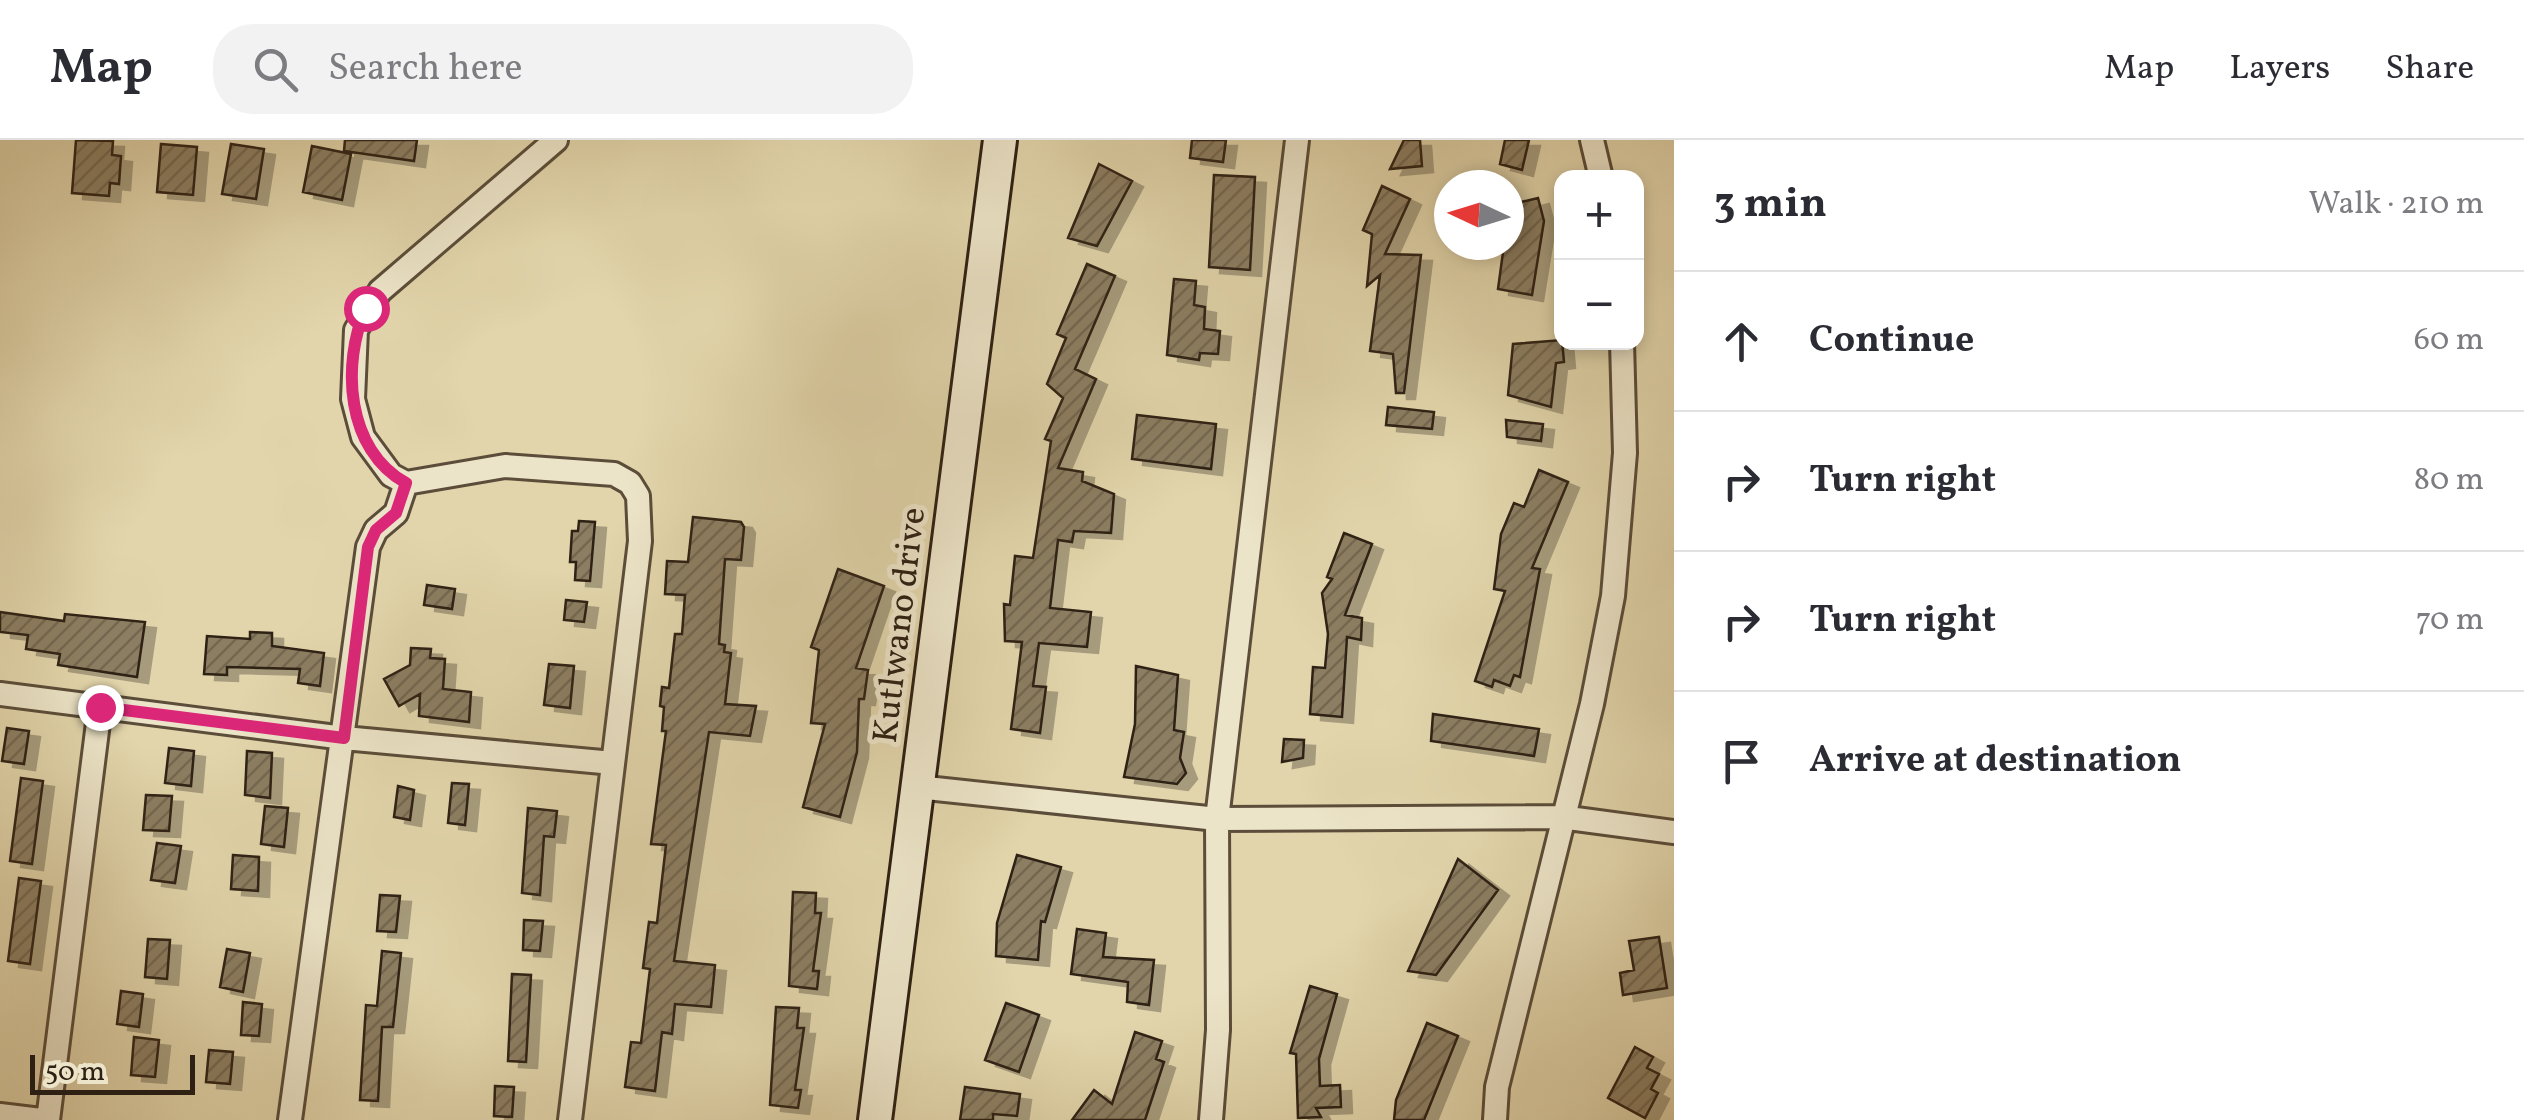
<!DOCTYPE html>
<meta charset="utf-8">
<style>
body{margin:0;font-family:Vollkorn,serif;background:#f2f2f3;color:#2b2b33}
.controls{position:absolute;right:30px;top:30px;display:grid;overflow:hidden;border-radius:20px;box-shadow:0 5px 15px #0003}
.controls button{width:90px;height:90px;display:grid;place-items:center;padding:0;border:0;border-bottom:2px solid #e1e1e2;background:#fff;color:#2b2b33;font:50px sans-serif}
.compass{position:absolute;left:1434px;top:30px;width:90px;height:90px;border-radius:50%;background:#fff;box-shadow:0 5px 15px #0003;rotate:274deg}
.scale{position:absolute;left:30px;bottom:25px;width:165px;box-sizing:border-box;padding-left:10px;border:5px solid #2e2013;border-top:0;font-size:28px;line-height:35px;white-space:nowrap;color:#2e2013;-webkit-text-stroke:8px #ece4c8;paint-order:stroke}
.stop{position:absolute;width:30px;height:30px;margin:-22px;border:8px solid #db2777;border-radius:50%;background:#fff}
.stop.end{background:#db2777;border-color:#fff;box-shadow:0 2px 10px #0008}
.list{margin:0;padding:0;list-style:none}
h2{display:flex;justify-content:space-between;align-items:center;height:130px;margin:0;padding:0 40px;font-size:42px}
h2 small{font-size:32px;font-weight:400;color:#7c7c81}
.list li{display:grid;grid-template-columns:65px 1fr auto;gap:30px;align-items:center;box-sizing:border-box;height:140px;padding:0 40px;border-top:2px solid #e1e1e2}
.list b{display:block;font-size:38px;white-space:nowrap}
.list em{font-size:32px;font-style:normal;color:#7c7c81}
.icon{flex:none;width:55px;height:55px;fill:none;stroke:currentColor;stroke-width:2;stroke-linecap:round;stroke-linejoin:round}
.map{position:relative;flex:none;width:1674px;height:980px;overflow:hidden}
header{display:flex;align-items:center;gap:60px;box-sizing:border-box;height:140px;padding:0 50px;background:#fff;border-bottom:2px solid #e1e1e2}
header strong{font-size:48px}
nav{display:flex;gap:55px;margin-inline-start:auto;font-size:35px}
.search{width:700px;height:90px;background:#f2f2f3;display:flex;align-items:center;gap:25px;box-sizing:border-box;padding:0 35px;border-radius:40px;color:#7c7c81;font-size:38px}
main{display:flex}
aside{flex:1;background:#fff}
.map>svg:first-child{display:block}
</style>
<header>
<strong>Map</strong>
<div class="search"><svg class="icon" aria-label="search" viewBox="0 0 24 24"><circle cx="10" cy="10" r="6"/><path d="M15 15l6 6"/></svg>Search here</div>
<nav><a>Map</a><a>Layers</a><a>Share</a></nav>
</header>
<main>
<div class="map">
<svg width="1674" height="980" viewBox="0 0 1674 980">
<defs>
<pattern id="building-hatch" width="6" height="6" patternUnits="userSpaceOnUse" patternTransform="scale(2.5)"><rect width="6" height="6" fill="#8c7e62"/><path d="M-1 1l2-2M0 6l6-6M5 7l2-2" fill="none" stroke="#736750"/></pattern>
<filter id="shadow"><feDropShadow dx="11" dy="6" stdDeviation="0" flood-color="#0004"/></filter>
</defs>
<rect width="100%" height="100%" fill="#e2d5ab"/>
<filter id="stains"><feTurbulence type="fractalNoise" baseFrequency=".002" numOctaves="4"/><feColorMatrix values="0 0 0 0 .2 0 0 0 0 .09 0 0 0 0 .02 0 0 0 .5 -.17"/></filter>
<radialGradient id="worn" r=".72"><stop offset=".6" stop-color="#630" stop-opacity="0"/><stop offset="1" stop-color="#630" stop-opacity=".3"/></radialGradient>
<path fill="url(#building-hatch)" stroke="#2e2013" stroke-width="2.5" filter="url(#shadow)" d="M76,0l37,1 -1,14 9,1 -2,28 -9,-1 -1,13 -37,-3z
M345,0h72l-3,21 -70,-10z
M1192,0h34l-3,22 -33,-4z
M1404,0h16l2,26 -32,3z
M1505,0h24l-7,30 -22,-6z
M161,4l36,3 -4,48 -36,-3z
M231,4l33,5 -8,50 -34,-5z
M312,6l39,8 -9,46 -39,-8z
M1099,24l33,17 -35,65 -29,-8z
M1214,35l41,2 -5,93 -41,-3z
M1382,46l28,13 -25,55 36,1 -17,138h-8l-3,-39 -23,-3 10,-76 -13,11 5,-52 -9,-4z
M1538,58l6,23 -12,74 -34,-6 6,-44h5v-40z
M1087,124l28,12 -40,93 21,10 -38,89 25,4 -1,9 32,13 -3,39 -37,-2 -2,11 -14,-2 -8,68 41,4 -4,35 -48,-4 -6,43 13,1 -6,46 -29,-4 11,-87 -17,-1 -1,-37 6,1 5,-49 18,2 18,-117 -6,-2 18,-41 -16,-14 19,-46 -9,-4z
M1174,139l22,2 -2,24 11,2 -1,22 16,2 -2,23 -18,-1 -1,7 -32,-5z
M1562,200l2,22 -8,1 -5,44 -43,-12 5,-51z
M1388,267l46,5 -2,17 -46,-4z
M1137,275l79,9 -5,45 -79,-10z
M1506,280l37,4 -2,17 -34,-4z
M1539,330l29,12 -36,86 8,1 -20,108 -6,-2 -4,11 -16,-6 -2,7 -17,-6 30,-90 -11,-2 7,-55 13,-31 10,4z
M693,377l48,5 3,5 -3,33 -16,-1 -6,85 6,1 -1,7 7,1 -6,51 31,2 -6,30 -41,-4 -35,229 41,4 -4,42 -36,-3 -3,30 -10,-2 -7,59 -30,-4 6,-45 10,1 9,-74 -7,-1 6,-46 8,1 9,-78 -15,-1 15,-113h-4l2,-24 -4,-1 2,-19 7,1 6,-54h7l3,-39 -20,-1 2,-33 21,1z
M579,381l16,1 -5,59 -15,-1 1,-18h-6l2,-31h6z
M1344,393l28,11 -27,71 17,3 -1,22 -14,-3 -5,80 -32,-3 3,-47 12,1 3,-34 -6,-41 10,-14 -5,-2z
M838,429l46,17 -28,82 12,2 -4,29h-5l-2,53 -17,65 -37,-10 22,-83 -14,-1 8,-73 -8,-3z
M427,445l28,4 -3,20 -28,-4z
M566,460l21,2 -3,20 -20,-2z
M0,472l64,9 1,-7 80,8 -8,55 -79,-12 2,-11 -34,-5 2,-14 -28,-3z
M250,492l22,1v13l52,7 -4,33 -22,-3 2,-14 -73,-2v8l-23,-1 3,-38 43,3z
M411,508l20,1 -1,9 15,1 -2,30 28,3 -2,30 -50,-6 1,-22 -21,12 -15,-27 26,-14z
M549,524l25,2 -4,42 -26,-3z
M1136,526l42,9 -4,55 10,2 -4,26 6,15 -9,11 -53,-7 11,-53z
M1433,574l106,15 -5,27 -103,-15z
M7,588l22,3 -5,33 -22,-3z
M1284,599l20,1 -1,18 -21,4z
M169,608l25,3 -3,35 -26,-3z
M247,611l25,2 -2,45 -25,-3z
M21,638l22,3 -11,83 -22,-3z
M452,643l17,1 -4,41 -17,-2z
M398,646l16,4 -4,30 -16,-3z
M146,655l26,1 -3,35 -26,-1z
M265,666l23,2 -4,39 -23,-3z
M528,668l29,3 -3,26 -10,-1 -4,59 -18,-2z
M157,703l24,3 -6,37 -24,-3z
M233,715l26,2 -1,34 -27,-2z
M1017,715l44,12 -16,55 -4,-1 -3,39 -42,-4 1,-33z
M1458,719l40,31 -62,85 -28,-4z
M19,738l22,3 -11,83 -22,-3z
M793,752l23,1 -1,20h6l-8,58h6l-2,18 -28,-3z
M380,755l20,1 -4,36 -19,-1z
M524,780l19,1 -3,30 -17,-1z
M1077,789l29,4 -3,24 51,3 -5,45 -22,-3 1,-20 -57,-8z
M1659,797l8,51 -44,7 -3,-22 14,-3 -5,-29z
M148,799l22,1 -3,39 -22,-2z
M227,809l23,4 -7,39 -23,-5z
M382,811l19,2 -8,74h-11l-4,74 -18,-1 6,-95 11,1z
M512,834l19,1 -5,87 -18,-1z
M1310,846l27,8 -18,65 1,27 20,-1 1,22 -25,1 5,9 -23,1 -2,-64 -6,-1z
M121,851l22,3 -4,33 -22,-3z
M243,862l19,2 -3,32 -18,-1z
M1006,863l33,12 -20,57 -34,-12z
M776,867l23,1 -2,20h7l-9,62h6l-3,18 -28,-3z
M1427,883l31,13 -34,84h-30l2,-20z
M1135,892l27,9 -6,18 8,3 -19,58h-73l22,-30 18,14z
M134,897l25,3 -4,37 -24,-2z
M1635,907l18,10 -6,11 12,6 -8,15 7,4 -13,25 -37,-20z
M209,910l24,2 -3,32 -24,-2z
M495,946l19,1 -2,30 -18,-1z
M965,947l55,7 -3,22 -24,-2v6h-33z"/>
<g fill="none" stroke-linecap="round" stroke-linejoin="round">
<defs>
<path id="street" d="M556,0l-176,151 -24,39 -3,69 10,38 28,38 15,8 99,-17 109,8 16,9 8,13 2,45 -70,579
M1592,0l9,38
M0,554l344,44 269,25
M917,647l300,32 344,-2 113,15
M0,975l41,5
M48,980l52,-413
M290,980l78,-573 8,-17 20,-17 10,-30
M1211,980l7,-90 -1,-211 80,-679
M1495,980l2,-33 95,-383 21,-108 12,-143 -3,-111"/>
<path id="secondary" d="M875,980l125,-980"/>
</defs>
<use href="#street" stroke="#5b4d39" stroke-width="28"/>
<use href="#secondary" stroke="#2e2013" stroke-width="38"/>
<use href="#street" stroke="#ece4c8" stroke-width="22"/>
<use href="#secondary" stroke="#ece4c8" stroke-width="32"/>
</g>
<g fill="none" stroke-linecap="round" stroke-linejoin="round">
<path stroke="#db2777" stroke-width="12" d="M100,567l244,31 24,-191 8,-17 20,-17 10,-30c-60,-33 -65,-119 -40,-175"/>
</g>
<g text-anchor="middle" stroke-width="10" stroke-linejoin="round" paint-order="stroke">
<g font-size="35" fill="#2e2013" stroke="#ece4c8">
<text transform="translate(898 485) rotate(-83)" y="12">Kutlwano drive</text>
</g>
</g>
<rect width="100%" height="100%" filter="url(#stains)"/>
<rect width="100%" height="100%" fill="url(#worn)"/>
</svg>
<div class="controls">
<button>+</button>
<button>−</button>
</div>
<svg class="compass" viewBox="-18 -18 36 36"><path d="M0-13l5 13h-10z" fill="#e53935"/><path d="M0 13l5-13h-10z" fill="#7c7c81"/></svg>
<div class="scale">50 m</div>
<div class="stop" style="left:366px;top:168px"></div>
<div class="stop end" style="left:100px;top:567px"></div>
</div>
<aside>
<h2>3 min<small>Walk · 210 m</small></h2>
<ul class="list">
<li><svg class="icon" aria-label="ahead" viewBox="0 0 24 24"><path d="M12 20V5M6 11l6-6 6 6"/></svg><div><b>Continue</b></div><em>60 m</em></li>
<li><svg class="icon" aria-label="right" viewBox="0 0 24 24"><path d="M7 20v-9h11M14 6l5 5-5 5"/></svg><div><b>Turn right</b></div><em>80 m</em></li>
<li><svg class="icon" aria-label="right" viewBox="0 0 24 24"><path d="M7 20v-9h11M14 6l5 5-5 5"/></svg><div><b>Turn right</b></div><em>70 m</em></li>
<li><svg class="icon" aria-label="arrive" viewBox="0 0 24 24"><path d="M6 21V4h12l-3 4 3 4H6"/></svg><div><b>Arrive at destination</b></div></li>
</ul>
</aside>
</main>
